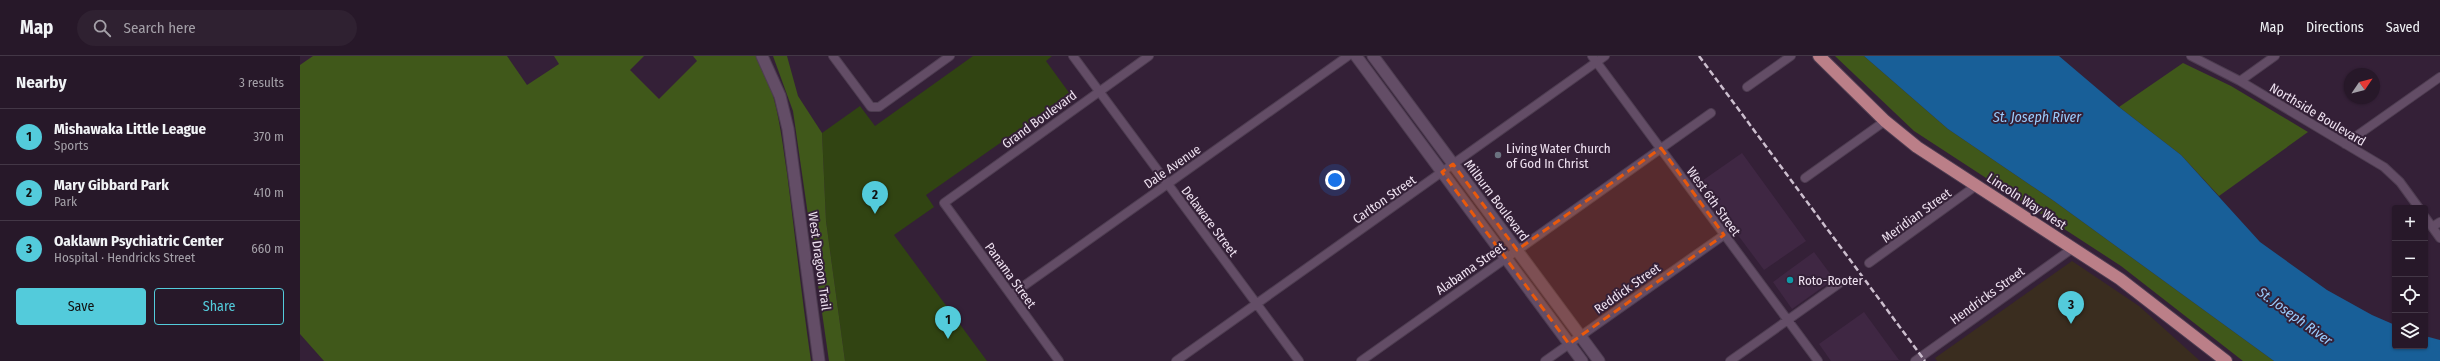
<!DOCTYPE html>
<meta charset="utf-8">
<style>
body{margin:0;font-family:"Fira Sans Condensed",sans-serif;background:#2f2131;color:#f1f3f6}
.controls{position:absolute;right:12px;bottom:12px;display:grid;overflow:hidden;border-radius:4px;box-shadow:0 1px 3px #0004}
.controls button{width:36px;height:36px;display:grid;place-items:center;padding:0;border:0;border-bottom:1px solid #433746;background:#271829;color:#f1f3f6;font:20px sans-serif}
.compass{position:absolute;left:2044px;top:12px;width:36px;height:36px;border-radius:50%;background:#271829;box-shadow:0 1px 3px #0004;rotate:55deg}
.you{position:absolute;left:1035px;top:124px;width:14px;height:14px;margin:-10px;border:3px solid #fff;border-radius:50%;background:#1a73e8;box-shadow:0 0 0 6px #1a73e833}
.badge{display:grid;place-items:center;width:26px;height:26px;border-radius:50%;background:#53cbdb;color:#111;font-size:13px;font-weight:700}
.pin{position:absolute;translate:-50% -33px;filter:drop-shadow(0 1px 2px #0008)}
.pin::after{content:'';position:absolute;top:21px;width:14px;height:12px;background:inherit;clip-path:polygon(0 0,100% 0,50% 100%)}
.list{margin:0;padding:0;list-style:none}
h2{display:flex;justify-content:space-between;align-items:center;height:52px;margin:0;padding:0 16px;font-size:17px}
h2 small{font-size:13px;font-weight:400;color:#a4a0a8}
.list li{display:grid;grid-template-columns:26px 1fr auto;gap:12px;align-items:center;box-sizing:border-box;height:56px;padding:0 16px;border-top:1px solid #433746}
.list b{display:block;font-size:15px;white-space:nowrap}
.list p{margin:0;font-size:13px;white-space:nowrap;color:#a4a0a8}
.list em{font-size:13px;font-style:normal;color:#a4a0a8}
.actions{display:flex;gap:8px;padding:12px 16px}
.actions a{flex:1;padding:9px 0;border:1px solid #53cbdb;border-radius:4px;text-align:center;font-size:14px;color:#53cbdb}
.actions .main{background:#53cbdb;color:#111}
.icon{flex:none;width:22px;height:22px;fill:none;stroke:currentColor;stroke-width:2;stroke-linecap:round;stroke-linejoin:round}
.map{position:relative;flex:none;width:2140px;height:305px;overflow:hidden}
header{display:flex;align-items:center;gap:24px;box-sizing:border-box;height:56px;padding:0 20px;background:#271829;border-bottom:1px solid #433746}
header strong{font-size:19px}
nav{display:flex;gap:22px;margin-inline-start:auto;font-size:14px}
.search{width:280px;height:36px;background:#2f2131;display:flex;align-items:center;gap:10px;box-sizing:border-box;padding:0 14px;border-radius:22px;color:#a4a0a8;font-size:15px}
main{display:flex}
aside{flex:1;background:#271829}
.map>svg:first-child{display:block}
</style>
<header>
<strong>Map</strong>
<div class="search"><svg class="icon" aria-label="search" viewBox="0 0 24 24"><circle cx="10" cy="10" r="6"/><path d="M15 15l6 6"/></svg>Search here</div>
<nav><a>Map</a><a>Directions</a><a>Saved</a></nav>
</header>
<main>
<aside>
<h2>Nearby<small>3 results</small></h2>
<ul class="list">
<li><span class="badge">1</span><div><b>Mishawaka Little League</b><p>Sports</p></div><em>370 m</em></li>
<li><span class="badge">2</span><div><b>Mary Gibbard Park</b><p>Park</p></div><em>410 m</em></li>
<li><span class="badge">3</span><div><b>Oaklawn Psychiatric Center</b><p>Hospital · Hendricks Street</p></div><em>660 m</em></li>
</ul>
<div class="actions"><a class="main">Save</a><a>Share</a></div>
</aside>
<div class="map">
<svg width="2140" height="305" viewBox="0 0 2140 305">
<rect width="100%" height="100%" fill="#342037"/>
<path fill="#3f2743" d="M1442,97l64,88 -42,29 -65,-87z
M1514,196l20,27 -42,30 -19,-27z
M1564,256l35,48 -68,1 -12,-17z"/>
<path fill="#3a2d1f" d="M1772,205l67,45 61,55h-263l-2,-3z"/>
<path fill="#314412" d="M673,0h79l-6,5 24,33 -144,101 8,12 -40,28 93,126h-142l-19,-140 -4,-88 38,-27 15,20z"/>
<path fill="#40581a" d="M13,0h194l20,29 32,-21 -5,-8h90l-14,14 29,29 38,-38 -4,-5h64c20,35 24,78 30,117 8,63 15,126 24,188h-487l-24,-27v-269z
M473,0h14l11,40 24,37 4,88 19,140h-16l-36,-250z
M1535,0h29l84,73 106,72 220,160h-31l-122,-95 -207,-135z
M1883,7l48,23 77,46 -89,64 -38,-41 -62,-48z"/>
<path fill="#185f98" d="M1564,0h195l60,51 62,48 79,87 67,48 45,25 23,10v21h30v-10l15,4v21h-166l-220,-160 -106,-72z"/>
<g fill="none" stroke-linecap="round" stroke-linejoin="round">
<defs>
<path id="street" d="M533,0l38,51h8l71,-51
M773,0l226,305
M1292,0l226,305
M1891,0l49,25 144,86 16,15 19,26
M1940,25l35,-25
M1447,31l44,-31
M2045,88l95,-67
M1505,122l80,-57
M2125,161l15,21
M2132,171l8,-5
M1569,207l108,-78
M711,239l337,-239
M759,305l-115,-158 205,-147
M876,305l429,-305
M1061,305l350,-248
M1245,305l179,-126
M1430,305l110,-78
M1615,305l158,-113"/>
<path id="secondary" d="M462,0l18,40 8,33 31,232
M1056,0l226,305
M1073,0l226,305"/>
<path id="primary" d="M1519,0l66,65 32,26 203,132 106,82"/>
</defs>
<use href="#street" stroke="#4e3d51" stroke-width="10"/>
<use href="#secondary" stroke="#4e3d51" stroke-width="13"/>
<use href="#primary" stroke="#4e3d51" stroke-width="14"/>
<use href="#street" stroke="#634d66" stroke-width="8"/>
<use href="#secondary" stroke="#634d66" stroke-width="11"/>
<use href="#primary" stroke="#bb7f88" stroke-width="12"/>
<path stroke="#ccbece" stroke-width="2.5" stroke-dasharray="6 3" stroke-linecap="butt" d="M1399,0l226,305"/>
</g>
<path fill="#e8590c" fill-opacity="0.2" stroke="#e8590c" stroke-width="3" stroke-dasharray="8 5" stroke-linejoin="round" d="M1361,92l63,87 -155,109 -127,-172 11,-8 64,86z"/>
<circle fill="#6b7280" stroke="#342037" stroke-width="1.5" cx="1198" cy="99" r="4"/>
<circle fill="#0f9aa8" stroke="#342037" stroke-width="1.5" cx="1490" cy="224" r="4"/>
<g text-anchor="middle" stroke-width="4" stroke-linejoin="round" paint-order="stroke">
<g font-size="13" fill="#efe2f1" stroke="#342037">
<text transform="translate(2018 58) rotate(31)" y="5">Northside Boulevard</text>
<text transform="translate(739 63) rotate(-36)" y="5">Grand Boulevard</text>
<text transform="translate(872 110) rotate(-35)" y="5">Dale Avenue</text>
<text transform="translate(1084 143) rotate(-35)" y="5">Carlton Street</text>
<text transform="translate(1197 144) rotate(53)" y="5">Milburn Boulevard</text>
<text transform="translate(1414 145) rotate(54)" y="5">West 6th Street</text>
<text transform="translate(1727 145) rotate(33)" y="5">Lincoln Way West</text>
<text transform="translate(1616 159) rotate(-36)" y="5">Meridian Street</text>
<text transform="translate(910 165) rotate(53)" y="5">Delaware Street</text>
<text transform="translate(520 205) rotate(82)" y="5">West Dragoon Trail</text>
<text transform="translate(1170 212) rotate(-35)" y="5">Alabama Street</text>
<text transform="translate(711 219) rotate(54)" y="5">Panama Street</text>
<text transform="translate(1327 232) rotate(-35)" y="5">Reddick Street</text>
<text transform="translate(1687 239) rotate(-36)" y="5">Hendricks Street</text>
</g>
<g font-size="13" fill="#efe2f1" stroke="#342037" text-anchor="start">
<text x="1206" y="97">Living Water Church<tspan x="1206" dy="15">of God In Christ</tspan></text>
<text x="1498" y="229">Roto-Rooter</text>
</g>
<g font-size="14" font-style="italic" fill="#9accfd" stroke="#342037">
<text x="1737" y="66">St. Joseph River</text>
<text transform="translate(1995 260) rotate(36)" y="5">St. Joseph River</text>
</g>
</g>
</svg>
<div class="controls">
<button>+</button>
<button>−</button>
<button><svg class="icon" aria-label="locate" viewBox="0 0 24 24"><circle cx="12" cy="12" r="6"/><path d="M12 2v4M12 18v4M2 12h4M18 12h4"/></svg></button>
<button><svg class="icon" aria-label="layers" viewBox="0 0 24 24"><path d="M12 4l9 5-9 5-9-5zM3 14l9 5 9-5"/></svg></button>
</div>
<svg class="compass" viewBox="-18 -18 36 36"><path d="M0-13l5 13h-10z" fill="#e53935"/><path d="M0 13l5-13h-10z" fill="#a4a0a8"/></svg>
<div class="you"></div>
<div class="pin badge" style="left:648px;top:283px">1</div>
<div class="pin badge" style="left:575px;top:158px">2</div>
<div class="pin badge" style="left:1771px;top:268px">3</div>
</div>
</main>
